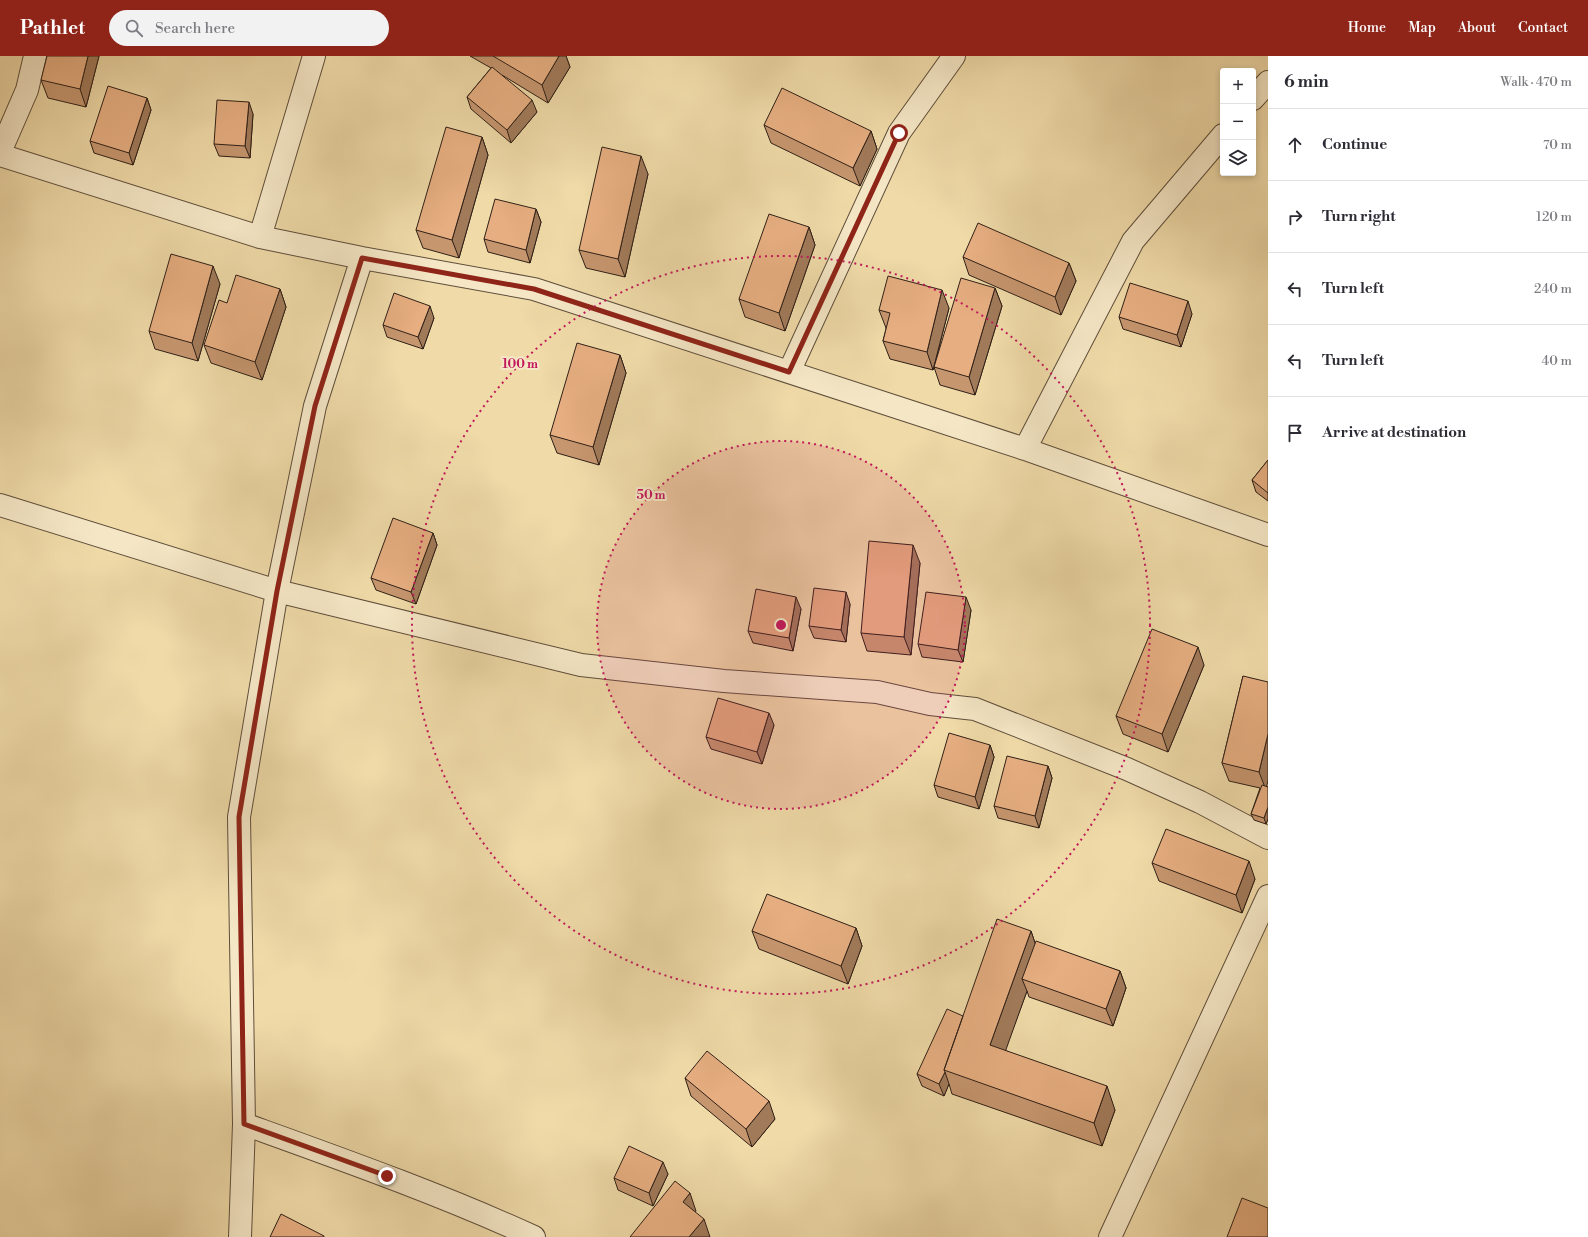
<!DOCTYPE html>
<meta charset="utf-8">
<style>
body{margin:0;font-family:"Libre Bodoni",serif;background:#f2f2f3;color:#2b2b33}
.controls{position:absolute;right:12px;top:12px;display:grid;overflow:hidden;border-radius:4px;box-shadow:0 2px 6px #0003}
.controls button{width:36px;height:36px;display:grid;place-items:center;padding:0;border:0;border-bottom:1px solid #e1e1e2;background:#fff;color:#2b2b33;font:20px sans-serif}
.stop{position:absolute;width:12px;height:12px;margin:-9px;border:3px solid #8f2418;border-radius:50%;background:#fff}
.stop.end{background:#8f2418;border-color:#fff;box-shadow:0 1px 4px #0008}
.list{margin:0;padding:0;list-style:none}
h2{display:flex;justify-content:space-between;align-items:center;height:52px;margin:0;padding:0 16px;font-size:17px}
h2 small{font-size:13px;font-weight:400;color:#7c7c81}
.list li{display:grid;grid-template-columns:26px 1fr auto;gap:12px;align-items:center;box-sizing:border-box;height:72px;padding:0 16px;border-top:1px solid #e1e1e2}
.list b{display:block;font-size:15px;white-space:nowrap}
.list em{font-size:13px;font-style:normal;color:#7c7c81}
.icon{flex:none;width:22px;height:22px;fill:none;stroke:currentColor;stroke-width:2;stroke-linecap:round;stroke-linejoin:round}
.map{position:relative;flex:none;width:1268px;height:1181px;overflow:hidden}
header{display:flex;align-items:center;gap:24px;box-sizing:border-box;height:56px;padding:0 20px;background:#8f2418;color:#fff}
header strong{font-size:19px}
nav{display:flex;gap:22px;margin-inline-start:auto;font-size:14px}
.search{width:280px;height:36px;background:#f2f2f3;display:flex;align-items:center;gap:10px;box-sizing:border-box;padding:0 14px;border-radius:22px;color:#7c7c81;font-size:15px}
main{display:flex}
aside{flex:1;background:#fff}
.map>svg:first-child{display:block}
</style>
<header>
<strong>Pathlet</strong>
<div class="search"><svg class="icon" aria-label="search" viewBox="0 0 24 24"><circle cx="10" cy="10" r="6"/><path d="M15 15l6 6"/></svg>Search here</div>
<nav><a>Home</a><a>Map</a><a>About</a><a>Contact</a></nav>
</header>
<main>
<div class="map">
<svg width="1268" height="1181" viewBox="0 0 1268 1181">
<rect width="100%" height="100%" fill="#efdaa8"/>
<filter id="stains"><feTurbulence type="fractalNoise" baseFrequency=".005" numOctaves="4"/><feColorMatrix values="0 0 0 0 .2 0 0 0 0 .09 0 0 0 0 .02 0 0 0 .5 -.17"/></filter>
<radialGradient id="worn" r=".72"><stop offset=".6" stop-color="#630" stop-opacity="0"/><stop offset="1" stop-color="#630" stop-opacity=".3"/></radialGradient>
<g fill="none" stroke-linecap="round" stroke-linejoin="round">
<defs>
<path id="minor" d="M1253,43l15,-17
M0,96l27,-62 8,-34
M0,99l260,82 102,21 172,31 491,160 243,86
M260,181l54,-181
M789,316l110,-239 55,-77
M1025,393l108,-208 90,-106
M0,449l277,86 304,74 143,16 153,11 53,12 45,5 152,60 73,33 68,36
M244,1068c97,35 196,70 290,113
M240,1181l4,-113 -5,-307 38,-226 38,-185 47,-148
M1110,1181l158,-341"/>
</defs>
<use href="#minor" stroke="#5f4e3b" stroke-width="24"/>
<use href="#minor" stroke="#f5e7c6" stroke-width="22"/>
</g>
<path fill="#c6966f" stroke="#2f2017" d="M99,0l-13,51 -38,-9 -7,-18z
M470,0h96l4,11 -22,36 -46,-28 35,37 -26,31 -40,-34 -4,-12 24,-29z
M147,42l4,12 -18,55 -39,-12 -4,-12z
M253,58l-3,44 -31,-2 -5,-12z
M764,69l107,6 6,18 -17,37 -89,-43z
M482,81l6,18 -29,103 -36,-10 -7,-18z
M648,118l-23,103 -39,-9 -7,-18z
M536,153l5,13 -11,41 -42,-11 -4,-13z
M809,171l6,18 -30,86 -40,-14 -6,-18z
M963,201l106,6 7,18 -15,34 -92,-40z
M220,228l-22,77 -43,-12 -6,-18z
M995,232l7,18 -27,89 -35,-10 -6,-18 -1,3 -43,-11 -7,-18 3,-12v-1l-7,-18 70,-2 -14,55z
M280,233l6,18 -24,73 -51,-17 -7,-18 23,-42z
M1192,258l-11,33 -58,-18 -4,-12z
M434,262l-11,31 -36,-12 -4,-12z
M620,299l6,18 -27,92 -42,-12 -7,-18z
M1268,404v41l-12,-9 -4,-12z
M433,477l4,12 -21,59 -40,-14 -5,-12z
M920,507l-9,92 -44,-4 -6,-18z
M850,548l-4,38 -32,-4 -5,-12z
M801,553l-8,42 -40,-8 -5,-12z
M971,554l-8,52 -41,-5 -4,-13z
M1204,609l-36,87 -45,-18 -7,-18z
M1243,620l23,110 2,1v32l-2,5 -12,-4 -3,-6 9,-26 -31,-7 -7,-18z
M774,669l-12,39 -51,-15 -5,-12z
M990,689l4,12 -15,52 -41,-12 -4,-12z
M1048,710l4,12 -13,50 -41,-10 -4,-12z
M1152,807l103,16 -13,34 -83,-32z
M856,872l6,18 -14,38 -89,-35 -7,-18z
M1031,875l4,12 85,28 6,17 -13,38 -84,-29 -2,-6 -22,59 110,60 -13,36 -150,-52 -3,-10 -5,12 -22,-10 -5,-12z
M685,1022l90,41 -23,28 -61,-51z
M668,1118l-15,32 -35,-16 -4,-12z"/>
<path fill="#a17a5a" stroke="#2f2017" d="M88,0h11l-13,51 -6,-18z
M559,0h7l4,11 -22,36 -6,-18z
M147,42l4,12 -18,55 -4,-12z
M532,44l5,12 -26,31 -4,-13z
M249,46l4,12 -3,44 -5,-12z
M871,75l6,18 -17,37 -7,-18z
M482,81l6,18 -29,103 -7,-18z
M641,100l7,18 -23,103 -7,-18z
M536,153l5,13 -11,41 -4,-13z
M809,171l6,18 -30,86 -6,-18z
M1069,207l7,18 -15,34 -6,-18z
M213,210l7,18 -22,77 -6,-18z
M995,232l7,18 -27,89 -6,-18z
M280,233l6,18 -24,73 -7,-18z
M942,234l7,18 -16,62 -6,-18z
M1188,245l4,13 -11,33 -4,-12z
M430,250l4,12 -11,31 -5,-12z
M620,299l6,18 -27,92 -6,-18z
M433,477l4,12 -21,59 -5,-12z
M913,489l7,18 -9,92 -7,-18z
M846,536l4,12 -4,38 -5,-12z
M796,541l5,12 -8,42 -4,-13z
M966,541l5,13 -8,52 -5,-12z
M1198,591l6,18 -36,87 -6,-18z
M769,657l5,12 -12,39 -5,-12z
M1268,678v46l-2,10 -7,-18z
M990,689l4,12 -15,52 -4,-12z
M1048,710l4,12 -13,50 -4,-12z
M1268,751v12l-2,5 -2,-6z
M1249,805l6,18 -13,34 -6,-18z
M856,872l6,18 -14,38 -7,-18z
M1031,875l8,24 -17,24 5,12 -28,78 -9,-24z
M1120,915l6,17 -13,38 -7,-17z
M945,1016l4,12 -5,12 -5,-12z
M1107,1030l8,24 -13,36 -8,-23z
M769,1045l6,18 -23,28 -6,-18z
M663,1106l5,12 -15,32 -4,-13z
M690,1137l6,18 -7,9 -6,-18z
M704,1163l6,18h-21z"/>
<path fill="#e6ae81" stroke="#2f2017" d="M47,0h41l-8,33 -39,-9z
M493,0h66l-17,29z
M492,11l40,33 -25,30 -40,-33z
M108,30l39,12 -18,55 -39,-12z
M782,32l89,43 -18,37 -89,-43z
M217,44l32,2 -4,44 -31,-2z
M446,71l36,10 -30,103 -36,-10z
M602,91l39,9 -23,103 -39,-9z
M495,143l41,10 -10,41 -42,-11z
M769,158l40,13 -30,86 -40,-14z
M978,167l91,40 -14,34 -92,-40z
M171,198l42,12 -21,77 -43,-12z
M236,219l44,14 -25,73 -51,-17 15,-45 8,3z
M888,220l54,14 -15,62 -44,-11 7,-28 -11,-3z
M961,222l34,10 -26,89 -35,-10z
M1130,227l58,18 -11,34 -58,-18z
M394,237l36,13 -12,31 -35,-12z
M577,287l43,12 -27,92 -43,-12z
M1268,404v33l-16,-13z
M393,462l40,15 -22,59 -40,-14z
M869,485l44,4 -9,92 -43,-4z
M814,532l32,4 -5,38 -32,-4z
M756,533l40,8 -7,41 -41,-7z
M926,536l40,5 -8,53 -40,-6z
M1152,573l46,18 -36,87 -46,-18z
M1243,620l25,6v52l-9,38 -37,-9z
M718,642l51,15 -12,39 -51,-15z
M949,677l41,12 -15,52 -41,-12z
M1007,700l41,10 -13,50 -41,-10z
M1262,729l6,2v20l-4,11 -13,-4z
M1166,773l83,32 -13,34 -84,-32z
M767,838l89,34 -15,38 -89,-35z
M997,863l34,12 -41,114 117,41 -13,37 -150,-53z
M1036,885l84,30 -14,38 -84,-30z
M947,953l16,7 -19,54 1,2 -6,12 -22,-10z
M707,995l62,50 -23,28 -61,-51z
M629,1090l34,16 -14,31 -35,-15z
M675,1125l15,12 -7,9 21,17 -15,18h-59z
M1242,1142l26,10v29h-41z
M281,1158l43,22v1h-54z"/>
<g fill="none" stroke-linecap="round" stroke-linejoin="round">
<path stroke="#8f2418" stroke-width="5" d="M387,1120l-143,-52 -5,-307 38,-226 38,-185 47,-148 172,31 255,83 110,-239"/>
</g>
<circle cx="781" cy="569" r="184" fill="#c2185b" fill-opacity=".12"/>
<g fill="none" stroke="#c2185b" stroke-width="2" stroke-dasharray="2 4">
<circle cx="781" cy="569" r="184"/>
<circle cx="781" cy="569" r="369"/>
</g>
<circle cx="781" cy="569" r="6" fill="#c2185b" stroke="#f5e7c6" stroke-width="2"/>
<g font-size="12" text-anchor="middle" font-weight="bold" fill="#c2185b" stroke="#f5e7c6" stroke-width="4" stroke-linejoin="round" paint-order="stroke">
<text x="520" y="312">100 m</text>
<text x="651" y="443">50 m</text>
</g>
<rect width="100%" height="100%" filter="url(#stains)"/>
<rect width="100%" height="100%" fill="url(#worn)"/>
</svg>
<div class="controls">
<button>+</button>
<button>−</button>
<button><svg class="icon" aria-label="layers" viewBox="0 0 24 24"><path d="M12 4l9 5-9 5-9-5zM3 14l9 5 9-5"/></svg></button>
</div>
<div class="stop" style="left:899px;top:77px"></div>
<div class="stop end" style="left:387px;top:1120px"></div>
</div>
<aside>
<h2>6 min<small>Walk · 470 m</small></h2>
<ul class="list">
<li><svg class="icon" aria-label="ahead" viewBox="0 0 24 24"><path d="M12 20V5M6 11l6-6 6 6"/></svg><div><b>Continue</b></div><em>70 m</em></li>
<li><svg class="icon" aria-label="right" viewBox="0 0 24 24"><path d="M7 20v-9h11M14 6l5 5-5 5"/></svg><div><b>Turn right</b></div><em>120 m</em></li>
<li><svg class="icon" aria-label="left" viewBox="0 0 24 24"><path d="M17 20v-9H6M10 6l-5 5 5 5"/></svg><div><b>Turn left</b></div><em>240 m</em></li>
<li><svg class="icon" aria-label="left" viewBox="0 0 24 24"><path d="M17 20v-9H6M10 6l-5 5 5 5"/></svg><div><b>Turn left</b></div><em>40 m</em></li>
<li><svg class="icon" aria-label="arrive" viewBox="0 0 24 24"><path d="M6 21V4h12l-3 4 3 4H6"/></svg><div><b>Arrive at destination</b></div></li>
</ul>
</aside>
</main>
